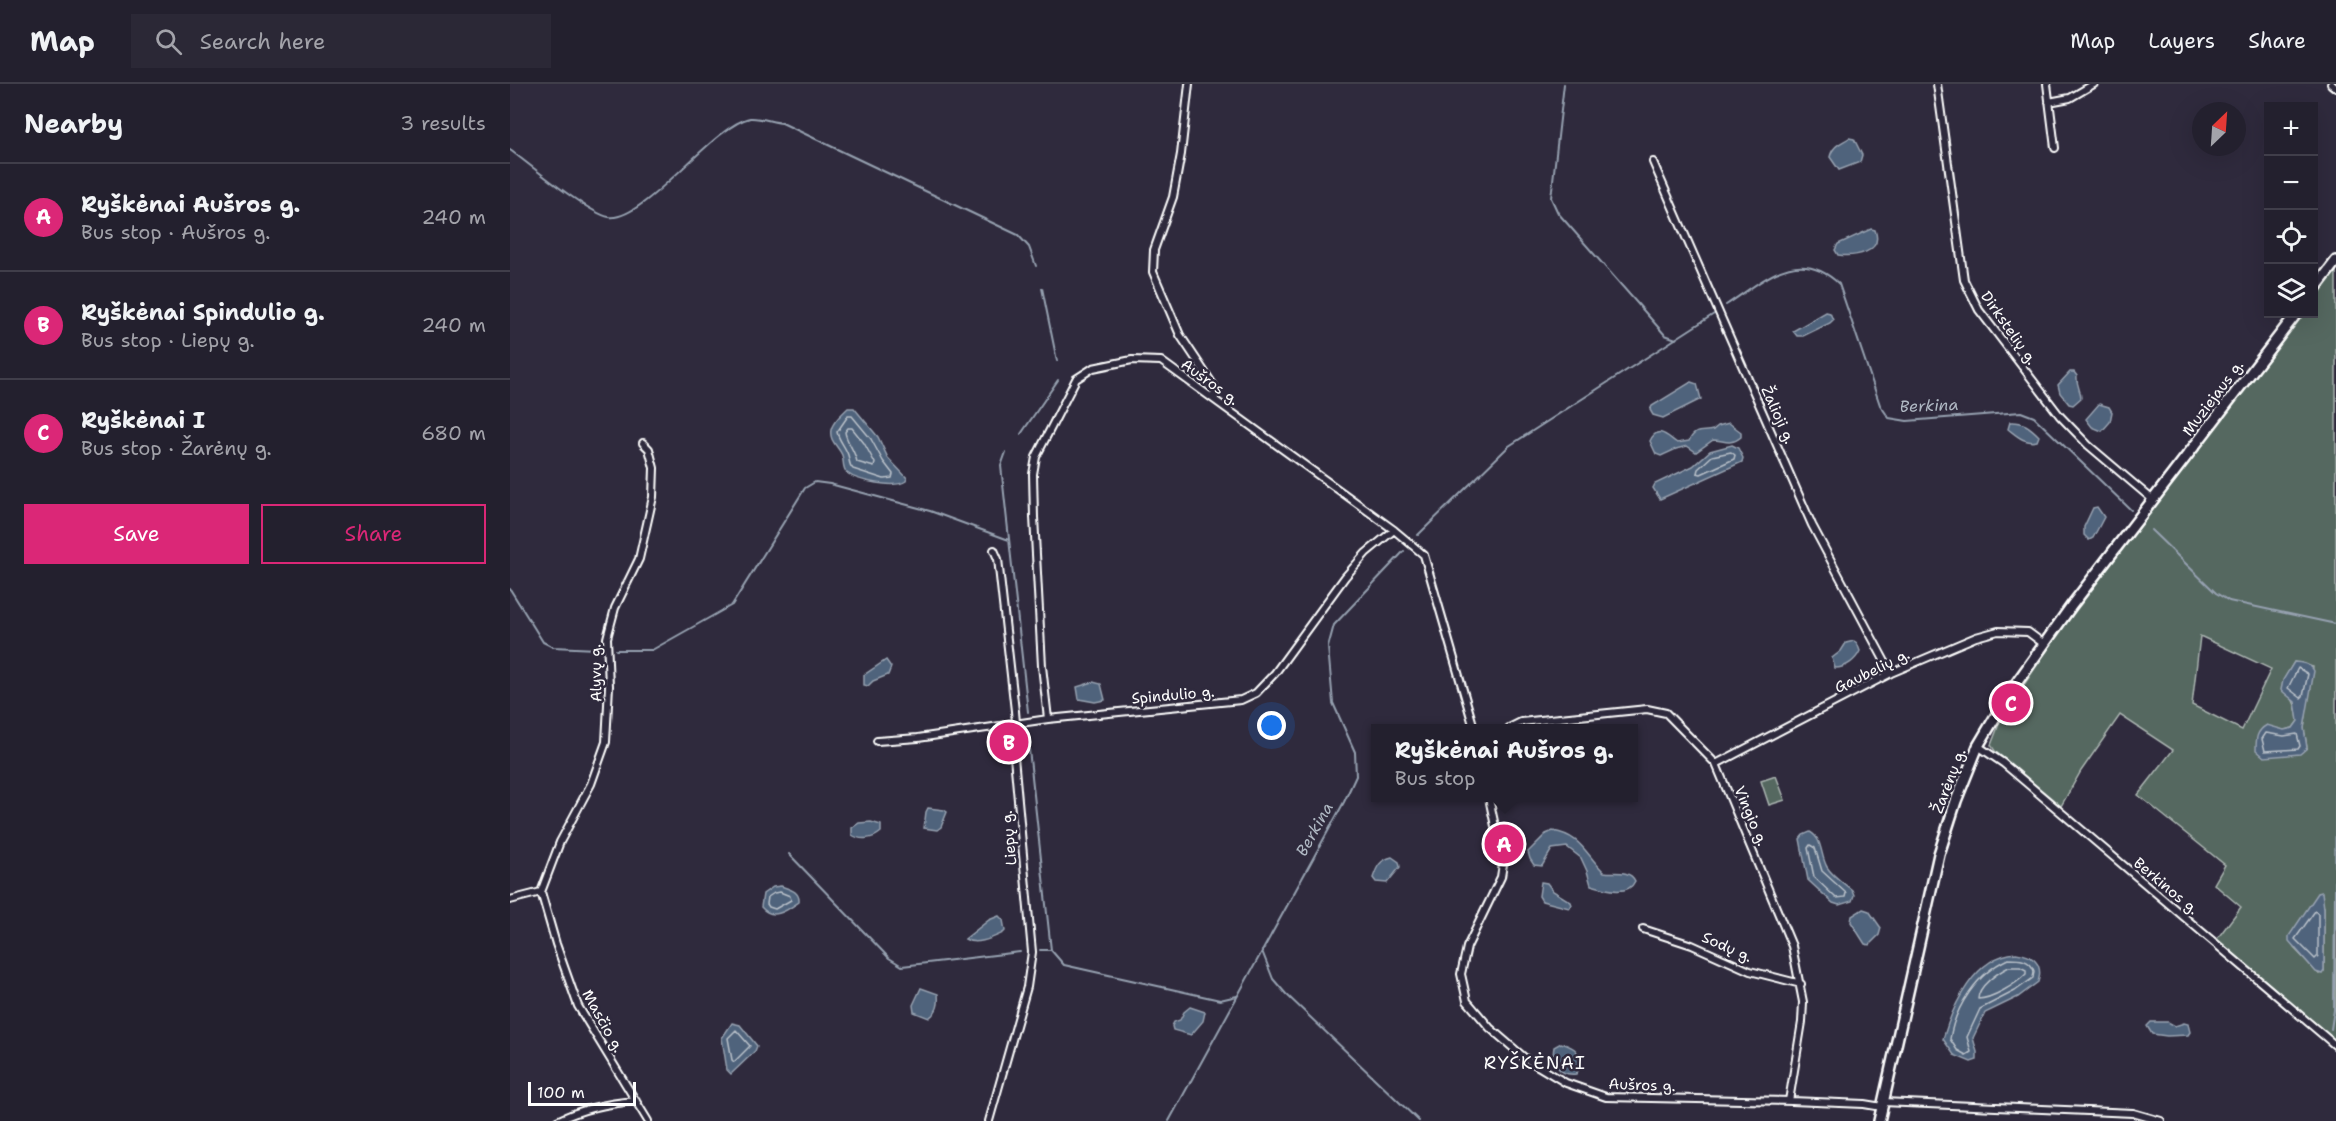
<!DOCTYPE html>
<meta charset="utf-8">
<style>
body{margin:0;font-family:"Shantell Sans",sans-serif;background:#2b2836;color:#f1f3f6}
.controls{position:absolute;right:18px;top:18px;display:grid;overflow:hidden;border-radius:0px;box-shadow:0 6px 24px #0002}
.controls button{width:54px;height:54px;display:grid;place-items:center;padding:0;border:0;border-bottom:2px solid #403e4a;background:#23202e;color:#f1f3f6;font:30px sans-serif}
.compass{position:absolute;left:1682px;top:18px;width:54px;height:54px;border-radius:50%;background:#23202e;box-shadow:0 6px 24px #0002;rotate:25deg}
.scale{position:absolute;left:18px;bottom:15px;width:108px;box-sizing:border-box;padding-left:6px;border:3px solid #fff;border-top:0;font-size:16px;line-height:21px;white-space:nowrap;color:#fff;-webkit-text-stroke:4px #2f2a3d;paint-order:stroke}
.you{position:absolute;left:762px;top:642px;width:21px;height:21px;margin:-15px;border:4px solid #fff;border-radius:50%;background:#1a73e8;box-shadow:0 0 0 9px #1a73e833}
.badge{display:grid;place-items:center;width:39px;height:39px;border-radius:50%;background:#db2777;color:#fff;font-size:20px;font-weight:700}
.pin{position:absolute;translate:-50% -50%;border:3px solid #fff;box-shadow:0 2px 6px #0006}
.popup{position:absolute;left:861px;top:640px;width:267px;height:78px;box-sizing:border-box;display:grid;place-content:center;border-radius:0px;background:#23202e;filter:drop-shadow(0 2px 4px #0005);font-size:20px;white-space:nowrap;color:#a3a3aa}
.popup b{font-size:22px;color:#f1f3f6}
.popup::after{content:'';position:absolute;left:50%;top:100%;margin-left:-12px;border:12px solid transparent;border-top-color:#23202e}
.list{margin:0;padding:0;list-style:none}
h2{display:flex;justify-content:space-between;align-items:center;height:78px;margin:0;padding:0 24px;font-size:26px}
h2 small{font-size:20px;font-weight:400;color:#a3a3aa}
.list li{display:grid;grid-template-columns:39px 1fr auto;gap:18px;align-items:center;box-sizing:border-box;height:108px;padding:0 24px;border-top:2px solid #403e4a}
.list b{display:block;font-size:22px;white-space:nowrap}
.list p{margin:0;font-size:20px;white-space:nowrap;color:#a3a3aa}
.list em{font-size:20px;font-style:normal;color:#a3a3aa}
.actions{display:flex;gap:12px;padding:18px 24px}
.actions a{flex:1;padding:14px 0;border:2px solid #db2777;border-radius:0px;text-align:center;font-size:21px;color:#db2777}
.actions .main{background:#db2777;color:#fff}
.icon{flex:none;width:33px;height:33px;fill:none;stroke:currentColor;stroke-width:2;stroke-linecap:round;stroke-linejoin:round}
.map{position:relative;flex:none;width:1826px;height:1037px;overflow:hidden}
header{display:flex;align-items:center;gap:36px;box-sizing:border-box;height:84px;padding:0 30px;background:#23202e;border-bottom:2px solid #403e4a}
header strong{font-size:28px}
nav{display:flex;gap:33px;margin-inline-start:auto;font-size:21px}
.search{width:420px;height:54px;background:#2b2836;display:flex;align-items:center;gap:15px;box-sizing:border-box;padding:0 21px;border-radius:0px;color:#a3a3aa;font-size:22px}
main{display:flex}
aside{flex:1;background:#23202e}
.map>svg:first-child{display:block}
</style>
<header>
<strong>Map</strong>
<div class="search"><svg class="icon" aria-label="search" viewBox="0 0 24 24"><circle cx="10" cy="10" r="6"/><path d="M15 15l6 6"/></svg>Search here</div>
<nav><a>Map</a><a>Layers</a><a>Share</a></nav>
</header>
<main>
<aside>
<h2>Nearby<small>3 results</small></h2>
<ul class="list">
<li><span class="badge">A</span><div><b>Ryškėnai Aušros g.</b><p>Bus stop · Aušros g.</p></div><em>240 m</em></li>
<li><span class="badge">B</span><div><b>Ryškėnai Spindulio g.</b><p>Bus stop · Liepų g.</p></div><em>240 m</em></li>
<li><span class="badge">C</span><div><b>Ryškėnai I</b><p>Bus stop · Žarėnų g.</p></div><em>680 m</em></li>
</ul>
<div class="actions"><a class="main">Save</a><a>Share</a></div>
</aside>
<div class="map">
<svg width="1826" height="1037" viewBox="0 0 1826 1037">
<rect width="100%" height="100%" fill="#2f2a3d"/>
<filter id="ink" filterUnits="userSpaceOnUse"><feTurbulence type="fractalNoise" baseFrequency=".0167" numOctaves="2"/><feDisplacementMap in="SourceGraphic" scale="12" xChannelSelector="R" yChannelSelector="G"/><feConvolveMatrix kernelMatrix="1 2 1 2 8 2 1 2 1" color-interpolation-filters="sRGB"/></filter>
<g filter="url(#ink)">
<path fill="#556861" stroke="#aab4b0" stroke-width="1.5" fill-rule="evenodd" d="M1826,185v772l-119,-102 24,-32 -27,-23 11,-19 -87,-70 35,-45 -53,-35 -39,56 -20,35 -66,-55 -4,-6 10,-26 57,-85 244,-320h12v-15zM1690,552l71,33 -29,61 -50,-25zM1784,578l19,5 -9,61 3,20 -35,-20 12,2 9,-2 5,-7c0,-16 -9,-27 -15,-40zM1814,824v63l-5,3 -25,-26z
M1266,692l9,24 -16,5 -8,-24z"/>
<path fill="#50637b" stroke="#96a1b0" stroke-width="1.5" d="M1339,54l5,1 8,16 -2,7 -21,8 -9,-13c2,-11 10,-13 19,-19z
M1361,145l4,1c9,23 -21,27 -37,25l-3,-5 3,-6z
M1316,228l4,1 3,7 -3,3 -27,13h-6l-4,-5z
M1560,288h4l3,4c-1,10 4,14 4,22l-8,7 -4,-1 -9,-11 -2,-8z
M1181,298l6,2 4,15 -38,19 -10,-3 -3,-5 2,-4z
M1589,320l10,3 3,5 -2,10 -8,9 -10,-4 -6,-8z
M338,324h6l24,29 10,21 19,20 -1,3c-11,8 -49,0 -59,-8 -5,-5 -3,-12 -5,-18 -4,-9 -13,-14 -11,-25 1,-8 11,-16 17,-22z
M1500,338c13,-1 20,5 29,14l-2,5c-12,3 -20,-5 -29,-12z
M1219,339l12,9v5c-11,9 -17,3 -28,3l-17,12 -9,-6 -11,3 -15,7 -5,-2 -6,-13c8,-17 18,-4 27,2l12,-2c6,-13 13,-8 24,-11l5,-4z
M1222,361l6,3 5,10 -1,4 -82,37 -7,-11 2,-4 38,-18 17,-15z
M1587,423l7,10 -11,21 -4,2 -5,-5v-8l9,-19z
M1344,557l3,2 3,8c-4,9 -14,17 -25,17l-3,-10 9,-7 5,-8z
M376,576l5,7 -3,8 -15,6 -5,5 -4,-1v-10z
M1784,578c7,0 17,2 20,9l-10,57 3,20 -7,6 -36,3 -8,-7c0,-11 0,-19 11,-25l17,5 9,-2 5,-7 -3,-19 -14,-12 2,-10z
M583,598l8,2 4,16 -10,2 -16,-3 -2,-12z
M418,724l16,2 3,2 -6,15 -4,3 -13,-2 2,-16z
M349,739l12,-1 10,3v7c-8,7 -20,9 -29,3v-7z
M1043,747c29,5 32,23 51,41 11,2 25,-3 31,9 -7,16 -30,8 -44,4l-4,-14 -6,-13 -14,-11 -15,2 -10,17 -8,-1 -4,-6 -2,-7 18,-18z
M1300,748c13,7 10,23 17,35 5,9 18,17 25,23l2,5 -2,6 -13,4 -6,-2 -25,-23 -8,-41 3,-4z
M882,773l7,5 1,5 -13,16 -11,-1 -3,-4c4,-12 7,-18 19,-21z
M1031,798l6,1 6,8 18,11 1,3 -3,3 -27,-7 -3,-5z
M271,802c8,3 19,5 18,16 -13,9 -26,19 -38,5l2,-13 10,-7z
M1812,808l2,16v63l-2,3 -6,-2 -27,-31v-5l29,-43z
M1353,825l6,2 12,17 -2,7 -10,10 -4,-1 -14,-22 1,-6z
M489,832l4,4 2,11 -2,2c-11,5 -27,13 -38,6l24,-19z
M1506,869c17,2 28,11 22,29l-20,15 -33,16 -12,25 4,14v8l-6,2 -17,-7 -11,-16c10,-34 32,-83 73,-86z
M411,904l17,6c1,10 0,17 -9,24l-15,-6 -1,-7z
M680,923l15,5 -2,9 -12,14 -18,-5 -1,-4 2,-4 6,-2 4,-8z
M1641,938h17l7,4 9,-3 4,1 2,8 -2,3 -21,1 -15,-2 -5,-8z
M222,939l8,2 17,21 -2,5 -24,23 -4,-4 -5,-32z
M1051,959c16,5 18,7 19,25l-4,6c-17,2 -25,-11 -22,-27z"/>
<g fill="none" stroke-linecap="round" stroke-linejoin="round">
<path stroke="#b9c1ca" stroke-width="1.5" d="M338,332h4l19,23 12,22 10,13 -1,4 -8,1 -31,-10c-5,-5 -3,-8 -5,-14 -3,-9 -9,-14 -11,-23z
M338,344h4l12,15 11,20 -1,4 -17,-5c-2,-11 -11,-21 -12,-30z
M1221,368l4,3 -1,4 -33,15 -4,-1 1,-4 14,-13z
M1788,584l10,6 -5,22 -2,2 -13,-10z
M1756,649l18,3 13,-2 3,12 -2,3 -33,2 -3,-12z
M1300,761l5,3 7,23 24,22 -1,4 -9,1 -22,-21 -6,-29z
M270,808l10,4 1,4 -16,9 -6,-2 -2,-3 1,-7 6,-4z
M1805,827l3,3v42l-3,3 -20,-20z
M1498,875c11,0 22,0 26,12l-1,7 -18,13 -35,18 -13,28 4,15 -5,3 -9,-5 -7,-11c5,-32 27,-66 58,-80z
M1499,883h11l6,3v4c-10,10 -34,25 -48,25 0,-13 19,-26 31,-32z
M226,946l14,16 -16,16 -2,-2 -4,-22z"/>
<path stroke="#96a1b0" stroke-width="2" d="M1054,0l-13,114 7,15 107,122 11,4
M0,66c19,14 79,64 99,67 35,5 103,-91 141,-99 9,-1 22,4 32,5l236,112 11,12 7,19
M532,204l15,73
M1216,221c37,-24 72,-60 113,-21l41,121 9,13 18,3 114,-9 13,5 97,93
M511,350l37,-54
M496,368l-5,14 27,246
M1641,446l65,63 13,8 107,23
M908,451l91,-89 205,-132
M0,505l33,53 10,5 44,2
M106,566h36l80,-45 73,-117 10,-6 15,2 100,27 79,29
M517,647l24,219 13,15 156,35 17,-4
M279,770l100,104 13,8 118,-14
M530,866h11
M752,867l11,28 13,15 133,127
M1821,945l3,-19 2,-235
M659,1037l175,-319 12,-26 -1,-24 -22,-49 -5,-56 6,-22 70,-74"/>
<defs>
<path id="minor" d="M679,0l-8,70 -8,43 -19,53 -1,22 27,63 34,51 1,14
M1427,0l27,196 15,30 81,106 28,29 65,55
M1537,0l8,64
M1821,0l5,4
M1539,18l21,-4 24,-14
M1143,78l159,363 79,148
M538,635l-6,-53 -8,-149 -1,-43 3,-17 40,-78 17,-11 39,-8 29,1 233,169 30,25 50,173
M999,644l12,-6 126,-13 19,4 50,51 76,182 11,56 -1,20 -13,79
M367,657l41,-3 130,-19 193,-19 15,-7 19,-20 70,-96 21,-24 28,-23
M1468,662l25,17 333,283
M1206,680l175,-91 85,-36 22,-6 30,1 16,12
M979,714l14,66 -2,13 -34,70 -6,27 6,27 23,27 36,31 40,24 40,14 186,4 72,3 18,3
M31,808l15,52 22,62 70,115
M0,816l31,-8 19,-50 31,-58 15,-42 3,-56 -2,-48 8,-30 24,-49 14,-62 1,-29 -5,-19 -6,-6
M1133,845l49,16 58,26 51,13
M1373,1018l250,11 28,8
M47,1037c26,-13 51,-18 79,-20
M479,1037l38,-134 5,-35 -19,-206 3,-23 -1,-12 -17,-152 -4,-9"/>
<path id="secondary" d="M1804,206l22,-29
M1369,1037l60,-267 17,-53 22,-55 32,-54 62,-87 224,-291"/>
</defs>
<use href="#minor" stroke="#fff" stroke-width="10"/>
<use href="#secondary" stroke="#fff" stroke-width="14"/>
<use href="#minor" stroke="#2f2a3d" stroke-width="6"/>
<use href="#secondary" stroke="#2f2a3d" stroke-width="9"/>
</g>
</g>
<g text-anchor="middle" stroke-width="5" stroke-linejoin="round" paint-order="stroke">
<g font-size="15" fill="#fff" stroke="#2f2a3d">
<text transform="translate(1499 244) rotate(55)" y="5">Dirkstelių g.</text>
<text transform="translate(700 298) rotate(36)" y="5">Aušros g.</text>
<text transform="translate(1703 314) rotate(-53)" y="5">Muziejaus g.</text>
<text transform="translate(1268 331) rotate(66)" y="5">Žalioji g.</text>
<text transform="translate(1362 587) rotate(-26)" y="5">Gaubelių g.</text>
<text transform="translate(86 589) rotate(-91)" y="5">Alyvų g.</text>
<text transform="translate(663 611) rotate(-5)" y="5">Spindulio g.</text>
<text transform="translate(1439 697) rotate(-69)" y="5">Žarėnų g.</text>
<text transform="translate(1241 732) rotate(67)" y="5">Vingio g.</text>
<text transform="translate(499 754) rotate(-95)" y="5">Liepų g.</text>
<text transform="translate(1656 802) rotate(40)" y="5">Berkinos g.</text>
<text transform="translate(1217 863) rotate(24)" y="5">Sodų g.</text>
<text transform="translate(93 937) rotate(61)" y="5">Masčio g.</text>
<text transform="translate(1132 1001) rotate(2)" y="5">Aušros g.</text>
</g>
<g font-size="16" font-style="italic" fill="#b0b9c4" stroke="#2f2a3d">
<text transform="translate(1419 321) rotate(-2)" y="6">Berkina</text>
<text transform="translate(804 745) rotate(-61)" y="6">Berkina</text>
</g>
<g font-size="18" letter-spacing="1.5" fill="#fff" stroke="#2f2a3d">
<text x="1025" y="985">RYŠKĖNAI</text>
</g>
</g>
</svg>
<div class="controls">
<button>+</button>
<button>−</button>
<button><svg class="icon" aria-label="locate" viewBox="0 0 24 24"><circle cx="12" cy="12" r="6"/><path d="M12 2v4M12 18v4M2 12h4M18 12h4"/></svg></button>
<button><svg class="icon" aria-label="layers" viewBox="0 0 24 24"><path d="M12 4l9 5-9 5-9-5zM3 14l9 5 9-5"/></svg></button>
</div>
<svg class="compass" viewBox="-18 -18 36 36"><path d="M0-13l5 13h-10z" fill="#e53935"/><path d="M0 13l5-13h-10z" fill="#a3a3aa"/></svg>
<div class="scale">100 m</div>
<div class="you"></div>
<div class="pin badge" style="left:994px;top:760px">A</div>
<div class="popup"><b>Ryškėnai Aušros g.</b>Bus stop</div>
<div class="pin badge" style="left:499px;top:658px">B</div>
<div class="pin badge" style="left:1501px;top:619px">C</div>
</div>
</main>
